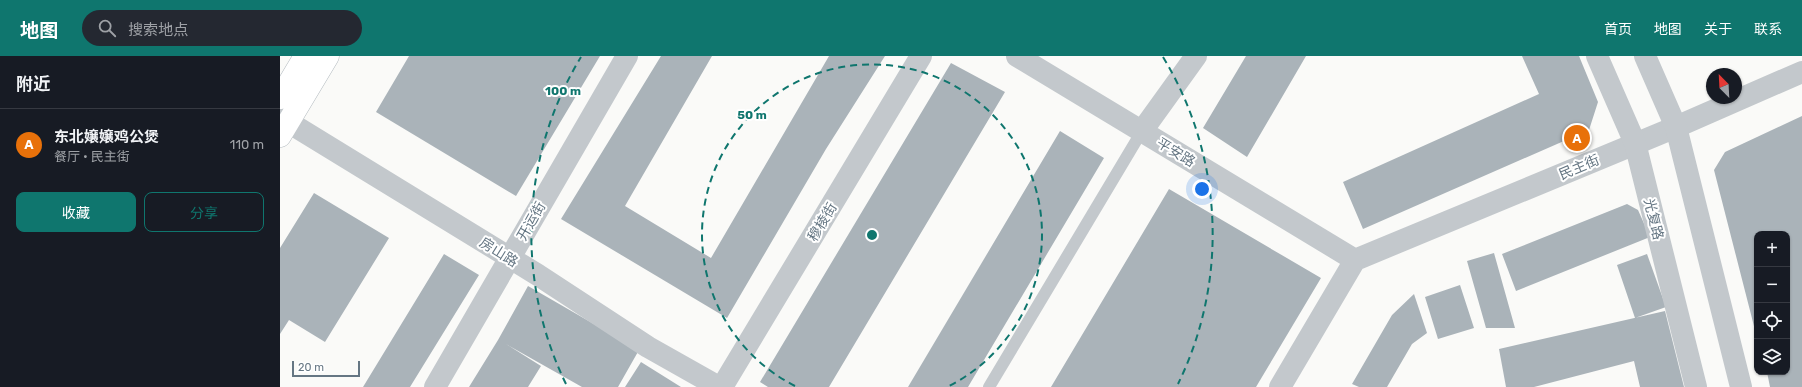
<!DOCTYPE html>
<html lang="zh">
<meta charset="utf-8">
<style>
body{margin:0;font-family:Rubik,"Noto Sans SC",sans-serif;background:#242831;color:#f1f3f6}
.controls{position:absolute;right:12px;bottom:12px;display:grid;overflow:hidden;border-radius:8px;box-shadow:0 1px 3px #0004}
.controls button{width:36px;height:36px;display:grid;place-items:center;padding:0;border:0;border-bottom:1px solid #363941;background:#171b24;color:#f1f3f6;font:20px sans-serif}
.compass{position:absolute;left:1426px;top:12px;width:36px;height:36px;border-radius:50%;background:#171b24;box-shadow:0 1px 3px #0004;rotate:336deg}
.scale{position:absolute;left:12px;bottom:10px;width:68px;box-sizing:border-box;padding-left:4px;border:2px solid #657683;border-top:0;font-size:11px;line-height:14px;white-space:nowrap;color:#657683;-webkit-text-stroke:3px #fff;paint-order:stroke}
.you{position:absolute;left:922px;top:133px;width:14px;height:14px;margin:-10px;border:3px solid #fff;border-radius:50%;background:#1a73e8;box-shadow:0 0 0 6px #1a73e833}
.badge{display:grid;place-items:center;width:26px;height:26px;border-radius:50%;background:#0f766e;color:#fff;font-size:13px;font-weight:700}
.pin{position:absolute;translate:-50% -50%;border:2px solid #fff;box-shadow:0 1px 4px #0006}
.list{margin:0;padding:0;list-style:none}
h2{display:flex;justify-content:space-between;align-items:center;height:52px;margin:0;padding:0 16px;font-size:17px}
h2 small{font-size:13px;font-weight:400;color:#9ea1a6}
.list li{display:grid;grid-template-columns:26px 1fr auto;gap:12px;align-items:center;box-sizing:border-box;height:72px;padding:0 16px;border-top:1px solid #363941}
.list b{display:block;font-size:15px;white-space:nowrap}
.list p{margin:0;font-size:13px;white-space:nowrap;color:#9ea1a6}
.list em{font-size:13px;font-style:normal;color:#9ea1a6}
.actions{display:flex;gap:8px;padding:12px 16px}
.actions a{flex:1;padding:9px 0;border:1px solid #0f766e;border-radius:8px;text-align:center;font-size:14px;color:#0f766e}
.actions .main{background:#0f766e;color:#fff}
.icon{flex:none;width:22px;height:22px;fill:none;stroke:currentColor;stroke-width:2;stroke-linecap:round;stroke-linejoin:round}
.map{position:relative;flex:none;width:1522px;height:331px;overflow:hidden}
header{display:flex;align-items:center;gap:24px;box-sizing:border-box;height:56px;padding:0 20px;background:#0f766e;color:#fff}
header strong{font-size:19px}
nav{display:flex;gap:22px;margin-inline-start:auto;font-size:14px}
.search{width:280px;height:36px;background:#242831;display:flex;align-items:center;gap:10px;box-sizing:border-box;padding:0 14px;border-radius:22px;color:#9ea1a6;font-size:15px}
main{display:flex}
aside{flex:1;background:#171b24}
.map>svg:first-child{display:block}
</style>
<header>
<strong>地图</strong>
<div class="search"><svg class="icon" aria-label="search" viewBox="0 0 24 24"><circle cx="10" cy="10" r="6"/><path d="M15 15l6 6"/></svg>搜索地点</div>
<nav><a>首页</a><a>地图</a><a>关于</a><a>联系</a></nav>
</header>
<main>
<aside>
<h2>附近<small></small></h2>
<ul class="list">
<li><span class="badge" style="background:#e8710a">A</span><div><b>东北嬢嬢鸡公煲</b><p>餐厅 · 民主街</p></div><em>110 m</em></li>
</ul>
<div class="actions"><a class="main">收藏</a><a>分享</a></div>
</aside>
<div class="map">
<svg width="1522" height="331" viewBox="0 0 1522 331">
<rect width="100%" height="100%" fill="#fafaf8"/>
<path fill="#aab3b9" d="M129,0h191l-84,140 -140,-84z
M381,0h51l-87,150 86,52 118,-202h56l-59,93 -99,169 -166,-99z
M966,0h60l-59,101 -44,-29z
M1242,0h57l19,46 -9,28 -226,99 -20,-47 196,-88z
M671,7l54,29 -176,295h-61l-8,-5z
M1522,60v271h-32l-3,-15h20v-138h-30l-1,100 -42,-164 11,-18z
M780,75l44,27 -136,229h-60z
M889,133l152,89 -65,109h-205z
M34,137l75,45 -64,104 -36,-22 -9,14v-86z
M1347,148l11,6 12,27 -134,54 -14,-37z
M1214,197l21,75h-29l-19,-67z
M164,198l35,21 -69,112h-47z
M1367,198l19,53 -31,11 -18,-53z
M1180,229l14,43 -36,11 -13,-42z
M248,230l111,64 -21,37h-36l-76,-43 35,22 -13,21h-59l29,-47z
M1134,238l13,39 -15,11 -25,43h-28l-7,-3 40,-69z
M1385,255l19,76h-44l-6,-26 -100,26h-28l-7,-38z
M361,306l40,25h-56z"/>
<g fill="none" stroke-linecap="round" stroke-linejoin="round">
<defs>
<path id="secondary" d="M0,42l25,-42
M0,80l48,-80"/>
</defs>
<use href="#secondary" stroke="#b3babf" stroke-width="23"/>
<path stroke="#c3c8cc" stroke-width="12" d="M709,331l153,-256"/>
<path stroke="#c3c8cc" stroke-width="22" d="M737,0l338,204
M0,61l258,158 110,72 71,40
M862,75l54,-75
M1075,204l321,-133 126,-55
M155,331l192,-331
M442,331l199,-331
M1000,331l75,-127"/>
<path stroke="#c3c8cc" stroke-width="22" d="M1317,0l38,87 61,244
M1365,0l31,71 65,260"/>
<use href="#secondary" stroke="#fff" stroke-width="22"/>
</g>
<g fill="none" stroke="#0f766e" stroke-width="2" stroke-dasharray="7 5">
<path d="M515 330A170 170 0 1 1 669 330"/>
<path d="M286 328A341 341 0 0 1 301 1M883 1A341 341 0 0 1 898 328"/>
</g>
<g text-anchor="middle" stroke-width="4" stroke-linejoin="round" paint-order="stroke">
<g font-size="14" fill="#657683" stroke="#fff">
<text transform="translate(896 96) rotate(31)" y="5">平安路</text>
<text transform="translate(1299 111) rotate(-23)" y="5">民主街</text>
<text transform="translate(1374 163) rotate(76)" y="5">光复路</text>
<text transform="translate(251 165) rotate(-60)" y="5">开运街</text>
<text transform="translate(542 166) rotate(-59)" y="5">穆棱街</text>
<text transform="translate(219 196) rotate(32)" y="5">房山路</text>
</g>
</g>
<circle cx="592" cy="179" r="6" fill="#0f766e" stroke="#fff" stroke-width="2"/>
<g font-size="12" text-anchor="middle" font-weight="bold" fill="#0f766e" stroke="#fff" stroke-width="4" stroke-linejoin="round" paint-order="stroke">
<text x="283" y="39">100 m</text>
<text x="472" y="63">50 m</text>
</g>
</svg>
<div class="controls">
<button>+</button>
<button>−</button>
<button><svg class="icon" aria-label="locate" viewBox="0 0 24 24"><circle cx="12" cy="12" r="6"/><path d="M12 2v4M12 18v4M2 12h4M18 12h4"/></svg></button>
<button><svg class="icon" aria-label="layers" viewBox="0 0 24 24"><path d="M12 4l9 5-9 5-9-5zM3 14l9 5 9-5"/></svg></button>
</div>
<svg class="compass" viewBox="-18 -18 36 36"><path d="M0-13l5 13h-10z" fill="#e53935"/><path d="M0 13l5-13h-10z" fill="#9ea1a6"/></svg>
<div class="scale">20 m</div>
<div class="you"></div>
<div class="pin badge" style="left:1297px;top:82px;background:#e8710a">A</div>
</div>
</main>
